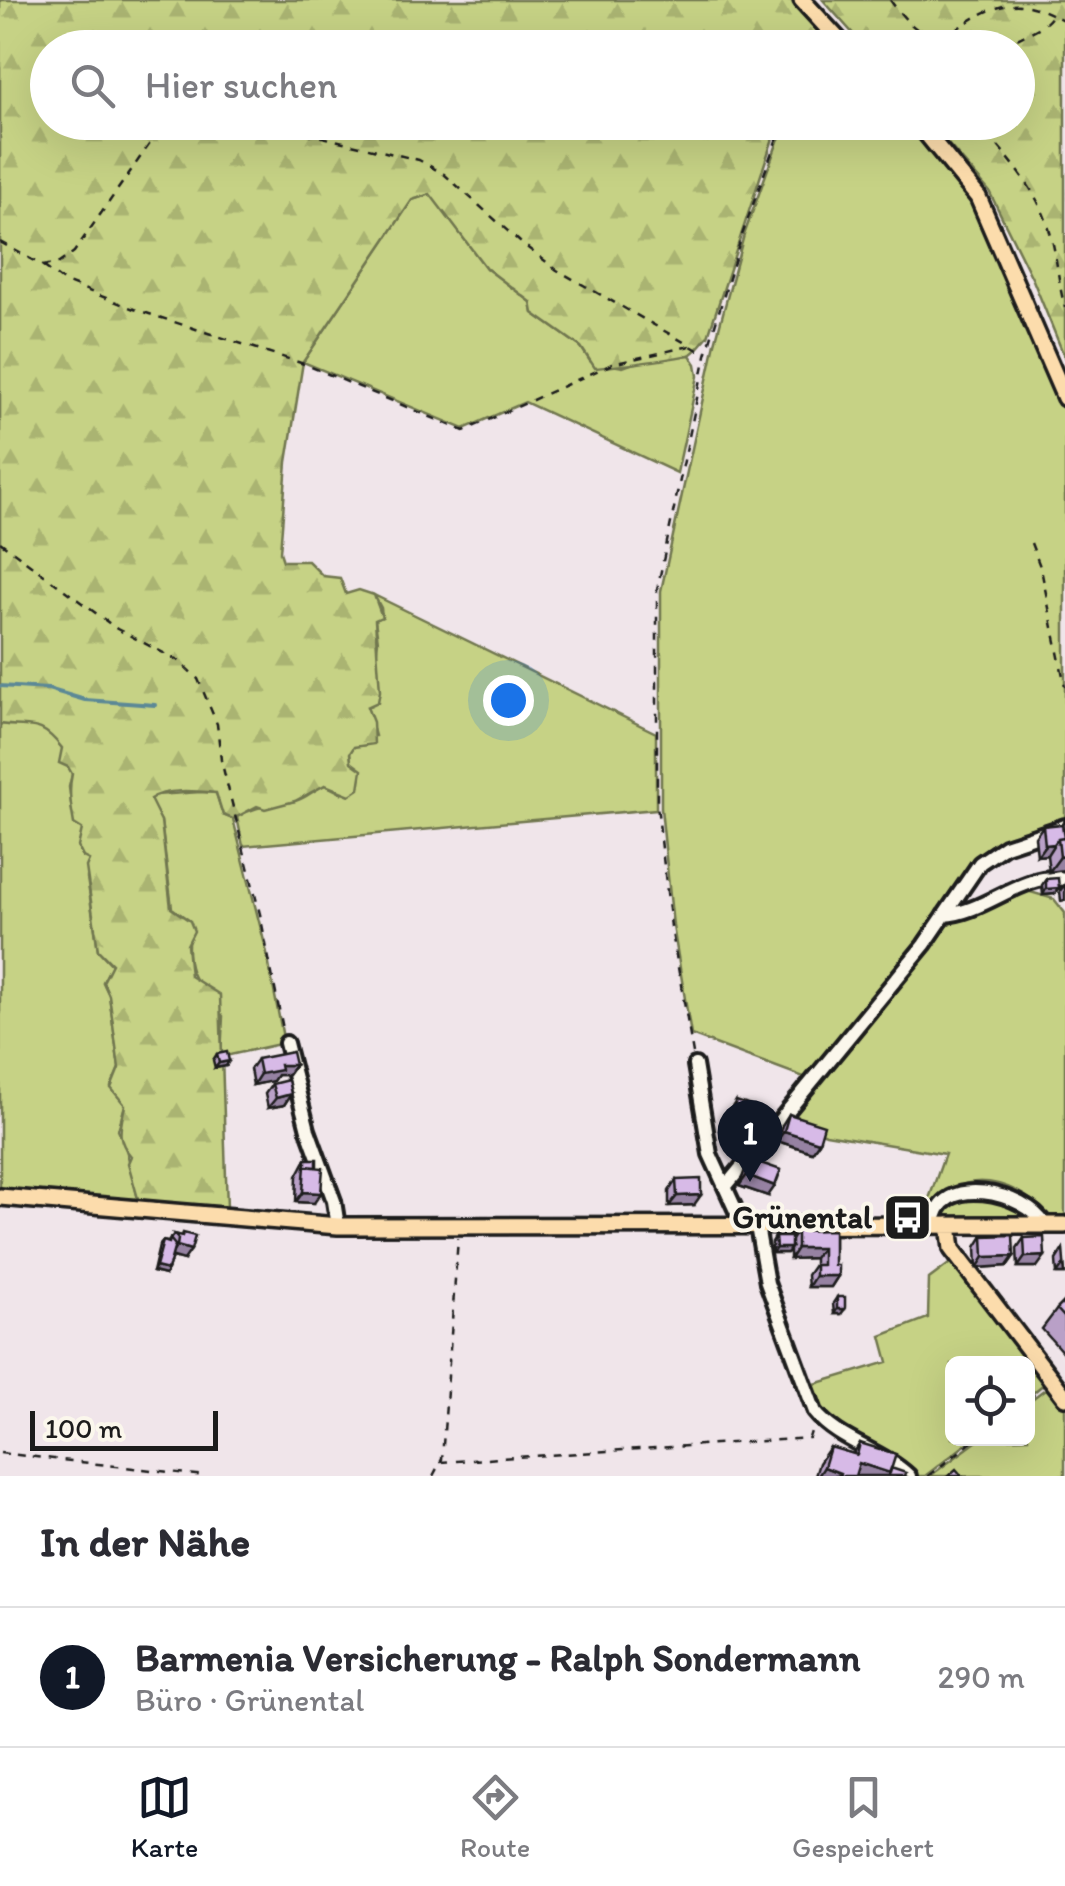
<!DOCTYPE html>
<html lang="de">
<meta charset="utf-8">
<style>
body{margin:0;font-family:Itim,sans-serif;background:#f2f2f3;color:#2b2b33}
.controls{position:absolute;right:30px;bottom:30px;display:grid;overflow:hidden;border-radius:15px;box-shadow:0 10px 40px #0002}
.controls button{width:90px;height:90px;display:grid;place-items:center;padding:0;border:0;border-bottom:2px solid #e1e1e2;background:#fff;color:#2b2b33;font:50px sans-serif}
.scale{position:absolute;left:30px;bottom:25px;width:188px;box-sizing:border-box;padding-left:10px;border:5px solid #1c1c1c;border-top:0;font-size:28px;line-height:35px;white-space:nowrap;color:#1c1c1c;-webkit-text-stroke:8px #fbf7ec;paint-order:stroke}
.you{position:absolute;left:508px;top:700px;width:35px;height:35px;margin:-25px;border:8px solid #fff;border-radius:50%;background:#1a73e8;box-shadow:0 0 0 15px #1a73e833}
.badge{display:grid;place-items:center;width:65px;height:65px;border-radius:50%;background:#111827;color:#fff;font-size:32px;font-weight:700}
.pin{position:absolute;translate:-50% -82px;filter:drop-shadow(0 2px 5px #0008)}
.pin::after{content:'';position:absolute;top:52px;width:35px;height:30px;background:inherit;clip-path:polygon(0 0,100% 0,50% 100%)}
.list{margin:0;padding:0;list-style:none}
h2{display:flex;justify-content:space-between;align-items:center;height:130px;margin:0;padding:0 40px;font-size:42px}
h2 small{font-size:32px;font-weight:400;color:#7c7c81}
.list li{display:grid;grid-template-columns:65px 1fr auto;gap:30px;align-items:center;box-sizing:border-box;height:140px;padding:0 40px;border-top:2px solid #e1e1e2}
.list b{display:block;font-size:38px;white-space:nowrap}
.list p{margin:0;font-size:32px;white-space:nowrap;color:#7c7c81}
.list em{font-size:32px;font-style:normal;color:#7c7c81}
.icon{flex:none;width:55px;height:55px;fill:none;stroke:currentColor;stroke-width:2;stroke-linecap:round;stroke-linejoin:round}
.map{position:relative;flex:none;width:1065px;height:1476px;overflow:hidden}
.search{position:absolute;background:#fff;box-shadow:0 10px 40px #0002;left:30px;right:30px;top:30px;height:110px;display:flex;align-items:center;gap:25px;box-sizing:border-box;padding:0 35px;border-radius:55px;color:#7c7c81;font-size:38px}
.sheet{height:270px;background:#fff}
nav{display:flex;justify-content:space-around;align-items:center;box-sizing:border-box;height:140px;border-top:2px solid #e1e1e2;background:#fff;font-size:28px;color:#7c7c81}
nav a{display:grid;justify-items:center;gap:5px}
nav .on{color:#111827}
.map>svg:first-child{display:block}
</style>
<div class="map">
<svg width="1065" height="1476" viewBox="0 0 1065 1476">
<defs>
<pattern id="forest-firs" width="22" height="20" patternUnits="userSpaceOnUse" patternTransform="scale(2.5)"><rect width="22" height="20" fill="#c6d285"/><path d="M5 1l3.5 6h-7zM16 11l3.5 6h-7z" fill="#aab472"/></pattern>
</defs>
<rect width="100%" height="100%" fill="#f0e5ea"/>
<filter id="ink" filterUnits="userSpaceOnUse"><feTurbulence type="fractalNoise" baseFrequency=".01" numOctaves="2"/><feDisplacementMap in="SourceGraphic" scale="20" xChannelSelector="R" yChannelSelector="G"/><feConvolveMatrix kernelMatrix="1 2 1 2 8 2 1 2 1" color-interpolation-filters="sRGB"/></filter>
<g filter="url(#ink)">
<path fill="#c6d285" stroke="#717750" stroke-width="2.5" d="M788,123h121l67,77 89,210v412l-79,33 -65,90 -112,134 -118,-44 -18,-109 -12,-118v-217l54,-248 29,-108 34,-94z
M431,194l55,74 45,34 2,11 48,34 9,14 33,6 19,-7 48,-5 6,9 2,12 -21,97 -152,-71 -61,27 -161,-67 109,-162z
M374,595l282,138v76l-413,37 -6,-29c19,-12 36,-11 58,-16 12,-3 19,-12 30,-16l16,8 10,-31 -1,-9 3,-6 22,-11 -8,-29 4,-4 7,-62 -3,-21 7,-3 -1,-9z
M0,724l35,1 13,5 14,18 10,26 -3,13 3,23 10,19 7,30 -2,19 11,72 14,15 -9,17 6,13 10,73 -8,19 14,18 -7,25c13,26 13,45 21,72l-139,-12z
M201,792l15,1 7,22 10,4 33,130 18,94 -63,14 2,-41c-31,-37 -40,-44 -33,-95l-18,-13 -11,-87 -11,-17 1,-8 4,-1z
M1024,890l30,9 11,14v303h-15c-36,-36 -86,-52 -120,-6h-5l20,-56 -119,-20 -42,-17 127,-144 33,-46z
M963,1196l38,4 28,13v5h-85l2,-14z
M953,1261l92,122 -17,14v-33h-76v74l21,1 -48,37h-12l-26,-24 -58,-32 -21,-34 80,-24 -7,-26 47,-18 1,-39z
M1049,1386l16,22v68h-135l50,-37 48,-1v-36z"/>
<path fill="url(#forest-firs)" stroke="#717750" stroke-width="2.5" d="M0,0h795l35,38 -5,10h-777v74l734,1 -9,15 -65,198c-5,5 -11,14 -17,18 -8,4 -83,13 -96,14l-14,-21 -48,-34 -2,-11 -45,-34 -56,-74 -18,6 -109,162 -16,100 -7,90 3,9h25l15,15 17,2 6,16 13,-4 15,5 8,22 -7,3 5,71 -2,11 -11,5 6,15 1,22 -20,3 -4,6 1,9 11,8 -3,19 -9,6 -25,-10 -30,16 -30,8 -8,-3 -24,13 -10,-4 -7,-22c-20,-2 -51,-5 -66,6l11,22 10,87 19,13 4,10 -7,14 3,31 30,19 7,213 -88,-6 -11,-39 3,-7c-16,-18 -10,-29 -6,-51l-14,-17 8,-20 -10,-73 -6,-13 9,-18 -14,-14 -12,-83 3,-7 -6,-3 -5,-10 4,-18 -8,-5c-3,-17 -6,-33 -2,-50l-4,-7 -9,-4 3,-15c-23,-29 -30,-19 -62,-24z
M823,0h242v358l-32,-78 -44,-89 -59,-68 88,-1v-74l-153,-1z"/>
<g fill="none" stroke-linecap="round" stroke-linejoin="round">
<path stroke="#5c8996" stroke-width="4" d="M0,686l48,3 37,11 70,5"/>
<defs>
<path id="minor" d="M944,915c42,-2 79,-44 121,-36
M286,1043l22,87 26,71 4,25
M695,1065l15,89 33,72
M726,1186l198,-241 56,-82 25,-17 60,-20
M934,1225c3,-54 92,-33 111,0
M757,1226l10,57 48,129c23,29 67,38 94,64"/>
<path id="major" d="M802,0l44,48
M917,122l61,75 87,201
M0,1197l338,29 727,-1
M949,1225l3,24 113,148"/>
</defs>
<use href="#minor" stroke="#1c1c1c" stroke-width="20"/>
<use href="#major" stroke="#1c1c1c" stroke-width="22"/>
<path stroke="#1c1c1c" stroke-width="2.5" stroke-dasharray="8 8" stroke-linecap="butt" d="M890,0c55,75 62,11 122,5 18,-2 37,8 53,16
M1004,48c14,-13 38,-17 48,-32
M259,122l160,38 25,14 76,68 37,28 148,84
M977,122c29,33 61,67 73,110 7,24 8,51 15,76
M943,135l9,-13
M0,242l43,24 16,-3 15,-11 91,-130
M43,266l20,15 71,28 170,55 160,67 148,-67 78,-18
M0,542l117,87 62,32 19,18 19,45 4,36 39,154 23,115
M1031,543l10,26 24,117
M693,1054l-22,-127 -14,-122v-215l49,-235 36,-120 34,-94 10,-19
M1028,1399l11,-9
M0,1453l205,23
M440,1462l369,-24 3,-10
M433,1476l9,-17 16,-221
M928,1476l49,-38"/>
<use href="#minor" stroke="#fbf7ec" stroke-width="12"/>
<use href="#major" stroke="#fcdcac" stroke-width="15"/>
</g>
<path fill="#b9a0c7" stroke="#1c1c1c" stroke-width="2.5" d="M1065,820v50l-16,2 -2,-17 -10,1 -2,-19 8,-11 19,-2z
M1046,879l13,9 -4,6 -12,1 -1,-10z
M1065,884v16l-4,1 -1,-10z
M217,1054l9,12 -11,2 -2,-8z
M257,1059l38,6 -7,10h-11l-4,6 -20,4 -3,-16z
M272,1084l19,10 -7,11 -16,3 -3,-14z
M736,1101l15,27 -8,10 -20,-7 6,-19z
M789,1114l30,28 -7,10 -35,-11 5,-16z
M306,1159l8,44 -18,-1 1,-26z
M752,1160l16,36 -29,-10 6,-16z
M676,1180l18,25 -25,1v-15z
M834,1230v35l4,11 -7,11h-23l-1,-12 7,-10v-7l-24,1v-9l-3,3h-15v-11l3,-5 16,3 6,-9z
M174,1234l8,2 2,24 -12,-3 -4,13 -3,5 -12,-3 6,-26 4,-5 5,1z
M983,1236l31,20 -7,10 -30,2 -1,-21z
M1024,1238l13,29h-19l-1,-19z
M1063,1249l2,25h-8l-1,-14z
M837,1297l4,17h-7l-1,-11z
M1065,1301v54l-23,-26 15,-20z
M860,1443l31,25 14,8h-90l4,-13 11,-16 23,7z"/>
<path fill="#9682a2" stroke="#1c1c1c" stroke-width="2.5" d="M1054,844l-7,11 -10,1 8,-11z
M1065,856v14l-16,2 11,-15z
M1059,888l-4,6 -12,1 3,-6z
M229,1061l-3,5 -11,2 4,-5z
M280,1065h15l-7,10h-11l-4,6 -20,4 7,-11z
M291,1094l-7,11 -16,3 8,-10z
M730,1121l21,7 -8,10 -20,-7z
M784,1131l35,11 -7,10 -35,-11z
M747,1175l28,11 -7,10 -29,-10z
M303,1192l18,1 -7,10 -18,-1z
M701,1195l-7,10 -25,1 8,-10z
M177,1246l14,4 -7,10 -14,-4z
M776,1248h15l-4,5h-15z
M797,1248h25l-8,10 -24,1z
M1014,1256l-7,10 -30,2 7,-11z
M1045,1256l-8,11h-19l7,-10z
M1064,1264l1,10h-8z
M156,1267l12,3 -3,5 -12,-3z
M815,1276h23l-7,11h-23z
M837,1309h8l-4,5h-7z
M859,1463l31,10 -2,3h-38z
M824,1467l16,6 -2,3h-20z"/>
<path fill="#d7bae7" stroke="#1c1c1c" stroke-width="2.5" d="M1062,824l2,14 -6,1 -4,5 -9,1 -2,-19z
M1065,838v18l-5,1 -2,-18z
M1058,878l1,10 -13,1v-10z
M227,1052l2,9 -10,2 -2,-9z
M292,1052l3,13h-15l1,5 -21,4 -3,-15z
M288,1080l3,14 -15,4 -4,-14z
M736,1101l21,7 -6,20 -21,-7z
M789,1114l35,11 -5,17 -35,-11z
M306,1159h11v8l-11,-1z
M752,1160l29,10 -6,16 -28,-11z
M305,1166l18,2 -2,25 -18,-1z
M701,1179v16l-24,1 -1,-16z
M834,1230v35h4v11h-23v-11h7v-17h-25v-17z
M183,1233l12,3 -4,14 -14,-4 1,-7 -4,-5 8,2z
M1013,1235l1,21 -30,1 -1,-21z
M775,1237h16v11h-15z
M1044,1237l1,19 -20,1 -1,-19z
M170,1239l5,6 -7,25 -12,-3 7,-26 6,2z
M837,1297h8v12h-8z
M1065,1301v17l-8,-9z
M860,1443l36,11 -6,19 -31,-10 -4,13h-16l1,-3 -16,-6 6,-20 27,8z
M891,1468l15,5 -1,3h-17z
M956,1469l6,7h-14z"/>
</g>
<defs>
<symbol id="bus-square" viewBox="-11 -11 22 22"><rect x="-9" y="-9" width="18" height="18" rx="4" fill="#1c1c1c" stroke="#fbf7ec"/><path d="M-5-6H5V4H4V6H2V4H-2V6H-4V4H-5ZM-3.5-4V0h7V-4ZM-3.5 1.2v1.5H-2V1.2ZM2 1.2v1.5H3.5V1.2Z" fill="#fff"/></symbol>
</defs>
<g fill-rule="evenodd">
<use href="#bus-square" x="880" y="1190" width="55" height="55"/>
</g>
<g text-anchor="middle" stroke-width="8" stroke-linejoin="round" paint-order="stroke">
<g font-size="32" font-weight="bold" fill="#1c1c1c" stroke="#fbf7ec" text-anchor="end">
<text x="872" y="1228">Grünental</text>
</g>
</g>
</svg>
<div class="controls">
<button><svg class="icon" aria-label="locate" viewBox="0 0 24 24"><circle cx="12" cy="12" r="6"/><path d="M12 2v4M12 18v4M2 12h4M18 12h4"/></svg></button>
</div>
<div class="scale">100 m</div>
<div class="you"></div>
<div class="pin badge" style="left:750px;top:1182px">1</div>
<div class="search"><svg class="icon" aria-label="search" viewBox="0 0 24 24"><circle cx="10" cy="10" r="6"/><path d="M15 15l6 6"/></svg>Hier suchen</div>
</div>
<section class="sheet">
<h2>In der Nähe<small></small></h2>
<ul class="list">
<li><span class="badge">1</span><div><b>Barmenia Versicherung - Ralph Sondermann</b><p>Büro · Grünental</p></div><em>290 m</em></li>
</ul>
</section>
<nav>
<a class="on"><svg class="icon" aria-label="map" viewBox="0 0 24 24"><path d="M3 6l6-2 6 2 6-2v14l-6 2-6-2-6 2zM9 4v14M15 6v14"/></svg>Karte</a>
<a><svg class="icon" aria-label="directions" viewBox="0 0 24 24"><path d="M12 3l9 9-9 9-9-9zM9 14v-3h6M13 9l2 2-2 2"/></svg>Route</a>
<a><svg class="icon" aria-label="saved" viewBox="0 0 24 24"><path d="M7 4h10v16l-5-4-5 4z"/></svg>Gespeichert</a>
</nav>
